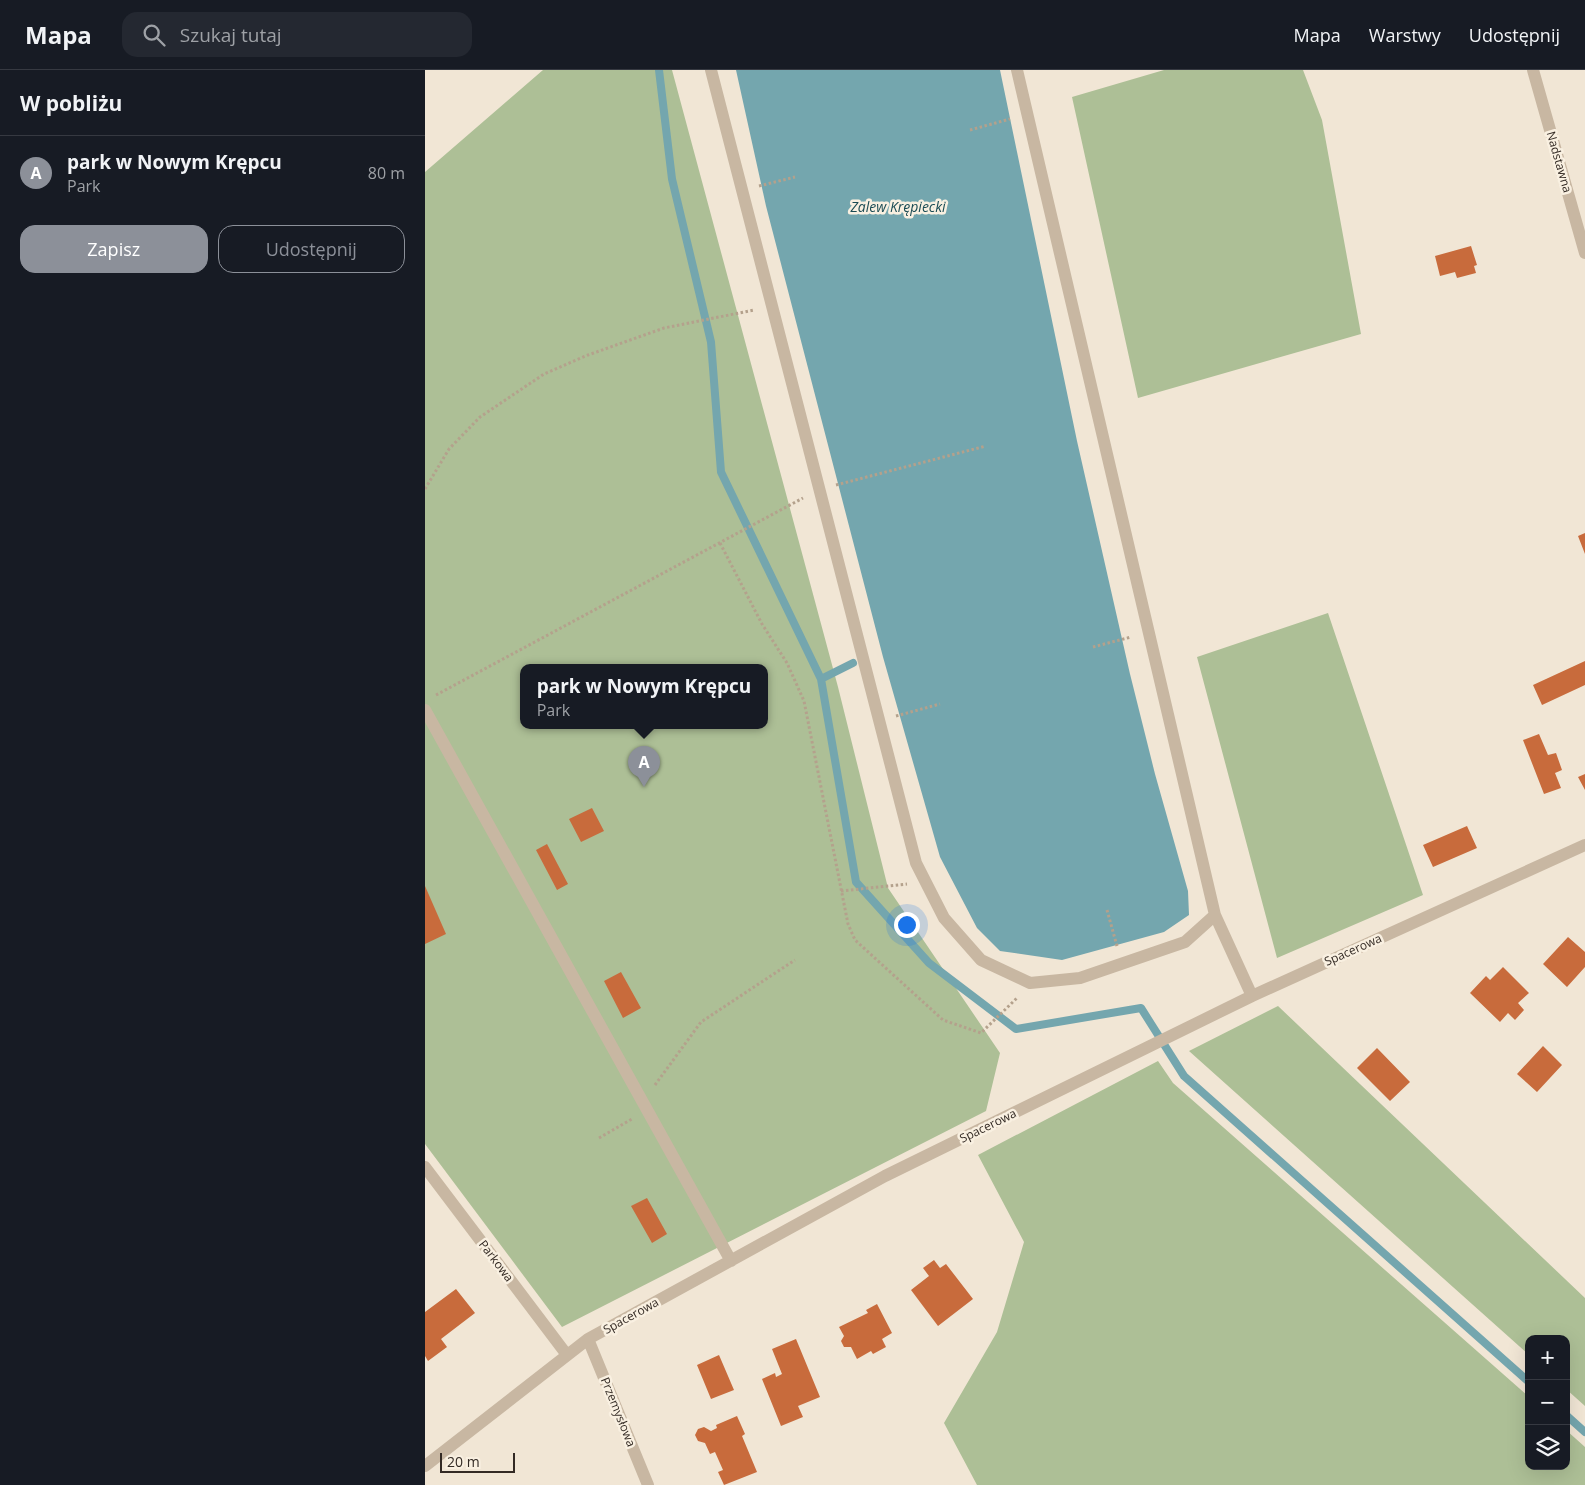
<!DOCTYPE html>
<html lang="pl">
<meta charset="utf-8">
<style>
body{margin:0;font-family:"Open Sans",sans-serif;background:#242831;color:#f1f3f6}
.controls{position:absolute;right:15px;bottom:15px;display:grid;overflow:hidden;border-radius:10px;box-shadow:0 5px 20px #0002}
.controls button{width:45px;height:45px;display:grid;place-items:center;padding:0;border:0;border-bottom:1px solid #363941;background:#171b24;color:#f1f3f6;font:25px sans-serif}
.scale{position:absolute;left:15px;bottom:12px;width:75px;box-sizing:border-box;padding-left:5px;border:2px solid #332a24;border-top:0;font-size:14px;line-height:18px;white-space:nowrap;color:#332a24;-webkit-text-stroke:4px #f9f0e1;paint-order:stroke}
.you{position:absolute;left:481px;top:854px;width:18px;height:18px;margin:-12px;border:4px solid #fff;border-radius:50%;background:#1a73e8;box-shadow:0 0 0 8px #1a73e833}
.badge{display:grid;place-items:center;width:32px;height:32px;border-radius:50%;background:#8c9099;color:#fff;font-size:16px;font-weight:700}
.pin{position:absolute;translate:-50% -41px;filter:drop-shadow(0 1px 2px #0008)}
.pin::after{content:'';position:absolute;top:26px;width:18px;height:15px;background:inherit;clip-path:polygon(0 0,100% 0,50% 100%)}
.popup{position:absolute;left:95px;top:594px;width:248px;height:65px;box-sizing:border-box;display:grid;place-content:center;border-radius:10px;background:#171b24;filter:drop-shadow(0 1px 4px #0005);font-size:16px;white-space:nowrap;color:#9ea1a6}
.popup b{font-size:19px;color:#f1f3f6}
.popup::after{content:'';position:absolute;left:50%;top:100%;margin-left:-10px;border:10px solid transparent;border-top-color:#171b24}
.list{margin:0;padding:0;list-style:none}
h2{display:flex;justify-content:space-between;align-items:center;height:65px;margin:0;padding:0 20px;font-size:21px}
h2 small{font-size:16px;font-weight:400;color:#9ea1a6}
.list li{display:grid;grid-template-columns:32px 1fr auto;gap:15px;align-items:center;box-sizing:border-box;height:75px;padding:0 20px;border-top:1px solid #363941}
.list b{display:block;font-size:19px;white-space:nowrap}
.list p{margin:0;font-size:16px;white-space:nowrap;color:#9ea1a6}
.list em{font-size:16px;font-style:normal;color:#9ea1a6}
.actions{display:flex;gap:10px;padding:15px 20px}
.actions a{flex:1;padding:11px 0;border:1px solid #8c9099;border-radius:15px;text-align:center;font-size:18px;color:#8c9099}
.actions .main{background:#8c9099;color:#fff}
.icon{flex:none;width:28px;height:28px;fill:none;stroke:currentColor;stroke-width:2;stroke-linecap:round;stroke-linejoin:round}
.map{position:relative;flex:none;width:1160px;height:1415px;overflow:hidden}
header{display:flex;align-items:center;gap:30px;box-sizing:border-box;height:70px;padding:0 25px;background:#171b24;border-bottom:1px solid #363941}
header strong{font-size:24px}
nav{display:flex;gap:28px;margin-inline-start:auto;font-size:18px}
.search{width:350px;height:45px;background:#242831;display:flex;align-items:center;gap:12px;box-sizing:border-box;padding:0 18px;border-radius:15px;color:#9ea1a6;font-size:19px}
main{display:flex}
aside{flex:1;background:#171b24}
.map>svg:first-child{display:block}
</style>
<header>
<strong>Mapa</strong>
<div class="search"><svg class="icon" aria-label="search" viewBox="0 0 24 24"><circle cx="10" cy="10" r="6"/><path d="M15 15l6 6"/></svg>Szukaj tutaj</div>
<nav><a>Mapa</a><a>Warstwy</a><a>Udostępnij</a></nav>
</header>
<main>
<aside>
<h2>W pobliżu<small></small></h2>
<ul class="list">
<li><span class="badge">A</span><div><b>park w Nowym Krępcu</b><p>Park</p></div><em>80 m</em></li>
</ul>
<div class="actions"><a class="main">Zapisz</a><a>Udostępnij</a></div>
</aside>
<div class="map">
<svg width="1160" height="1415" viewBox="0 0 1160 1415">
<rect width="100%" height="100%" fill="#f1e6d5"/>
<path fill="#adbf96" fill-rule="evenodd" d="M118,0h129l166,617 50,201 112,165 -14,58 -424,216 -137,-183v-972zM99,598h240v58h-240z
M739,0h139l19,50 39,214 -223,64 -66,-301z
M903,543l95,282 -146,63 -80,-301z
M853,936l307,292v108l-19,-17v-50h-37v16l-340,-304z
M733,991l15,22 356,314v69h37v-36l19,17v38h-608l-33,-62 53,-91 27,-90 -46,-87z"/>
<path fill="#74a6ae" d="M311,0h264l77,371 53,233 25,100 33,117 1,24 -25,17 -102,28 -62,-9 -23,-23 -37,-71 -57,-200 -117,-451z"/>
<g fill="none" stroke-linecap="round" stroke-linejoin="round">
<path stroke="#74a6ae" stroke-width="8" d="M234,0l13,109 39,163 10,130 100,207 35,203 73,81 87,66 125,-21 43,68 345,306
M396,609l32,-16
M1141,1345l19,17"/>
</g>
<path fill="#c86b3c" d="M1046,176l6,19 -3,1 2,7 -19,5 -2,-6 -15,4 -5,-20z
M1160,463v21l-7,-18z
M1160,591v24l-43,20 -9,-20z
M1114,664l9,21 8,-2 6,17 -7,3 6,15 -17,6 -21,-54z
M1160,704v16l-7,-13z
M167,738l12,23 -23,11 -12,-23z
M1042,756l10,22 -44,19 -10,-22z
M122,774l21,40 -11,6 -21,-40z
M0,816l21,48 -21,10z
M1143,867l17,15v15l-18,20 -24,-23z
M1078,897l26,26 -11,10 6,7 -9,10 -7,-7 -8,9 -30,-29 16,-17 4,4z
M196,902l20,36 -18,10 -19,-37z
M1118,976l19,19 -25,27 -20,-18z
M952,978l33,34 -20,19 -33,-33z
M222,1128l20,36 -15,9 -21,-37z
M509,1190l6,8 6,-4 27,35 -35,27 -27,-36 18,-14 -6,-8z
M31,1219l19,24 -34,26 6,8 -19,14 -3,-5v-44z
M452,1234l15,29 -10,6 4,8 -13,7 -2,-3 -14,8 -6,-12h-7l-3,-6 3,-5 -5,-9 29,-14 -2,-3z
M371,1269l24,58 -22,9 5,11 -22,9 -19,-47 13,-6 1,4 6,-3 -10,-25z
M294,1285l15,35 -23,9 -14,-34z
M312,1346l8,18 -3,2 15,36 -33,13 -6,-13 5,-2 -8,-18 -5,2 -5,-11 -7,-2 -3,-6 3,-6 6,-2 7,4 6,-3 -1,-3z"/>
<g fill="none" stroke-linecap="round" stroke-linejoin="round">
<path stroke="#b4a18c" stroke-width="3" stroke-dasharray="2.5 2.5" stroke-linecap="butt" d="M545,60l40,-11
M334,116l36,-9
M411,415l150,-39
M0,419l24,-40 31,-32 64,-43 44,-19 76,-27 90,-18
M295,473l42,81 25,39 17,38 44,223 7,16 88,80 38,13 37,-36
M668,577l38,-10
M11,625l367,-197
M471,646l44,-12
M416,821l66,-7
M682,840l10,36
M230,1015l46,-63 94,-62
M174,1068l33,-19"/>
<path stroke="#c8b7a2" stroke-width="12" d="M286,0l205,793 28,55 37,42 49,23 50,-5 105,-36 30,-27
M592,0l198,845 37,81
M1108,0l52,183
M0,640l306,551
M0,1097l142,188
M163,1269l60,146
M0,1396l163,-127 297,-163 367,-180 333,-151"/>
</g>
<g text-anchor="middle" stroke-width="5" stroke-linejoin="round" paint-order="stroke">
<g font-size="12" fill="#332a24" stroke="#f9f0e1">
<text transform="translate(1134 92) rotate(74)" y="4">Nadstawna</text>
<text transform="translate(928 880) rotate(-24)" y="4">Spacerowa</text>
<text transform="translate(563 1056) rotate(-26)" y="4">Spacerowa</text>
<text transform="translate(71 1191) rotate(53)" y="4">Parkowa</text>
<text transform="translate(206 1246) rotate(-29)" y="4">Spacerowa</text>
<text transform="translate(193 1342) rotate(68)" y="4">Przemysłowa</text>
</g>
<g font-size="14" font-style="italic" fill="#1a4b54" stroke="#f9f0e1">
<text x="473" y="142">Zalew Krępiecki</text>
</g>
</g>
</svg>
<div class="controls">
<button>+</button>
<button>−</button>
<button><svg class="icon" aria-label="layers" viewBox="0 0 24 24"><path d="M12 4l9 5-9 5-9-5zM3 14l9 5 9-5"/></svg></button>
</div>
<div class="scale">20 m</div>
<div class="you"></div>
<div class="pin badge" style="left:219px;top:717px">A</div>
<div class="popup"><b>park w Nowym Krępcu</b>Park</div>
</div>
</main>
